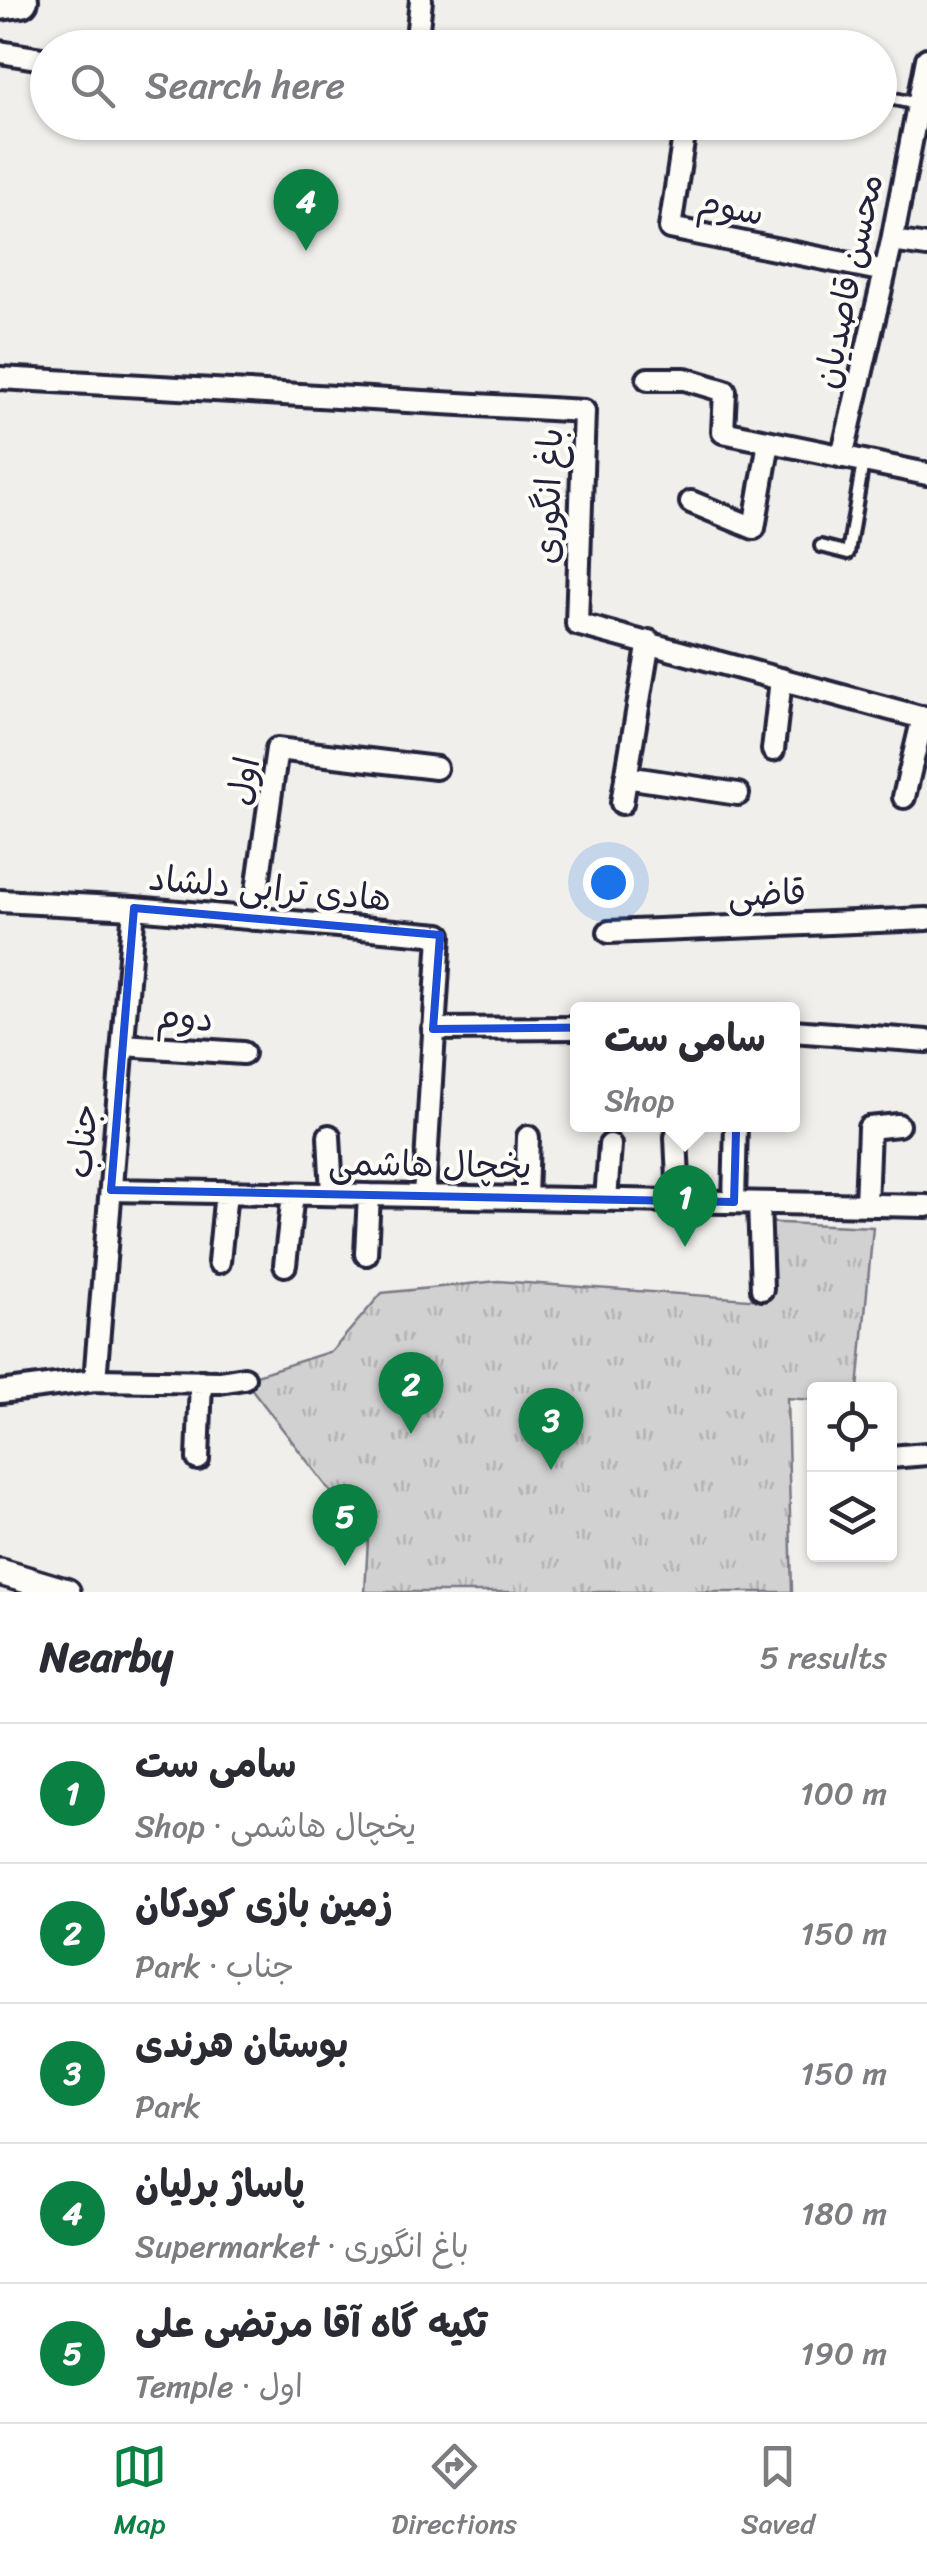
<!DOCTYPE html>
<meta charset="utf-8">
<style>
body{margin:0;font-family:Sriracha,"Playpen Sans Arabic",sans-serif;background:#f7f7f7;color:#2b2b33}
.controls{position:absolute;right:30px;bottom:30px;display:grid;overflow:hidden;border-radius:10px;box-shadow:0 2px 8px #0004}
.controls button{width:90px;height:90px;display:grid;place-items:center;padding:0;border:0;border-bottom:2px solid #e1e1e2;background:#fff;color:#2b2b33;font:50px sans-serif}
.you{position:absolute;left:608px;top:882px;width:35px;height:35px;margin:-25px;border:8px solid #fff;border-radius:50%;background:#1a73e8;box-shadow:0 0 0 15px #1a73e833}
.badge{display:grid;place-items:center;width:65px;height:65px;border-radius:50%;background:#0b8043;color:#fff;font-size:32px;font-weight:700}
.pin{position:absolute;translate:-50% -82px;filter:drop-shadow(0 2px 5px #0008)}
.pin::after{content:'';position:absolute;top:52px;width:35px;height:30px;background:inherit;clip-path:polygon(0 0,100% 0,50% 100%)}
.popup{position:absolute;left:570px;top:1002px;width:230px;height:130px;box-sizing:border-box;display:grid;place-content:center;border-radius:10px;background:#fff;filter:drop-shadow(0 2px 8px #0005);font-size:32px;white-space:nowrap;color:#7c7c81}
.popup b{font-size:38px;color:#2b2b33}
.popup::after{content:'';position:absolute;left:50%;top:100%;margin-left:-20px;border:20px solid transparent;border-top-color:#fff}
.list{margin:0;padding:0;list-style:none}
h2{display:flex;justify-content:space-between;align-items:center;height:130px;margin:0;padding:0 40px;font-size:42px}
h2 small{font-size:32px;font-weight:400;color:#7c7c81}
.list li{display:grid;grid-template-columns:65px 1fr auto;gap:30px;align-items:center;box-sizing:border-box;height:140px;padding:0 40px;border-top:2px solid #e1e1e2}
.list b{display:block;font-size:38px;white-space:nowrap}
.list p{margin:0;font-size:32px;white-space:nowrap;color:#7c7c81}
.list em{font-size:32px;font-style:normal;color:#7c7c81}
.icon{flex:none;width:55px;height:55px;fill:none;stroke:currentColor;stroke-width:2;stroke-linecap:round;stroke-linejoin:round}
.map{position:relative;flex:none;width:927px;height:1592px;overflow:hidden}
.search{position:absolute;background:#fff;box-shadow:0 2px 8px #0004;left:30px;right:30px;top:30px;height:110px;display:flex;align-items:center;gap:25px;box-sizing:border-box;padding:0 35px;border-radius:55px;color:#7c7c81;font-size:38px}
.sheet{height:830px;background:#fff}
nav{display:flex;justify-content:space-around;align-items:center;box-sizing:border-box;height:140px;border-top:2px solid #e1e1e2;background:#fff;font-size:28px;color:#7c7c81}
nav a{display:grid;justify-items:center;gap:5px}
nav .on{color:#0b8043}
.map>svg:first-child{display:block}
</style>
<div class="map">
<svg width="927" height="1592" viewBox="0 0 927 1592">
<defs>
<pattern id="park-tufts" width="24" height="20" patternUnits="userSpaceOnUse" patternTransform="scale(2.5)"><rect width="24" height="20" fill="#d2d1d1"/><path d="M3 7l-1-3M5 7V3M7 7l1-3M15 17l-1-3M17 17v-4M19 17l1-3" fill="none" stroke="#b4b3b4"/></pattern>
</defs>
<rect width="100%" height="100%" fill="#f0efec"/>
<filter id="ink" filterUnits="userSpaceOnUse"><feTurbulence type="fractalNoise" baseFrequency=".01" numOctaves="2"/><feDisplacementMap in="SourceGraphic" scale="20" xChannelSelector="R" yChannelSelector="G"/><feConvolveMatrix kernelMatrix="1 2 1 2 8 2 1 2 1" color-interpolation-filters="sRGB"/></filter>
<g filter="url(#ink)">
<path fill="url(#park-tufts)" stroke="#7a7a86" stroke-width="2.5" d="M759,1222l114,5 -15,162 -44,1v10l-27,-2 5,194h-427l3,-52 -124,-161 88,-28 50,-58 116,-12 264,19z"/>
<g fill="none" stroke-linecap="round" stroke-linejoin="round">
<defs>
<path id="service" d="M880,96l38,8
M821,546l27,7 15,-91"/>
<path id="minor" d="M416,48l5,-48
M0,52l48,8
M686,122l-16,106 215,43
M892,241l35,5
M0,378l584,33 -7,213 350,95
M648,379h37l40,12 -2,41 204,42
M842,457l50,-216 35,-182
M691,502l63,26 15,-86
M773,750l8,-71
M626,777l112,17
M904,797l19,-80
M622,803l27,-162
M0,901l134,7 306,27 -16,261
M253,919l24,-170 159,19
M609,932l318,-13
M433,1029l145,-1
M792,1031l135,10
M123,1045l120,8
M329,1136l3,58
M676,1137l3,64
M111,1190l816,16
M526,1198l2,-61
M606,1200l4,-55
M734,1202l2,-78
M759,1203l3,86
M866,1205l3,-77 29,-3
M366,1254l3,-59
M219,1262l7,-70
M285,1265l8,-71
M95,1380l39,-472
M0,1392l95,-12 125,2 24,-4
M890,1457l37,-3
M198,1459l3,-78"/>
<path id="tertiary" d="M0,1572l67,20"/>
<path id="primary" d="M0,3l21,-3"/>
</defs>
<use href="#service" stroke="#22223b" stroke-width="18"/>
<use href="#minor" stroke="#22223b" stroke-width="28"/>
<use href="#tertiary" stroke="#22223b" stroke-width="32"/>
<use href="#primary" stroke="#22223b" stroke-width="40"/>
<use href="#service" stroke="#fdfcf7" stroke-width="10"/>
<use href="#minor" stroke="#fdfcf7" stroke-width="20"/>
<use href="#tertiary" stroke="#fdfcf7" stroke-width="25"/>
<use href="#primary" stroke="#fdfcf7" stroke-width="32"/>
</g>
</g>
<path fill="none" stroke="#1d4ed8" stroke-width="8" stroke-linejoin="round" d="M134,908l306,27 -7,94 306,-3 -5,176 -623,-12z"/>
<g text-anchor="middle" stroke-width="8" stroke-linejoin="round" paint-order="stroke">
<g font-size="35" fill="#22223b" stroke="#fdfcf7">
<text transform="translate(731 207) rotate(11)" y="12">سوم</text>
<text transform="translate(848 281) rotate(-78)" y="12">محسن قاصدیان</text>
<text transform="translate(548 496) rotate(-88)" y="12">باغ انگوری</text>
<text transform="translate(243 781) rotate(-78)" y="12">اول</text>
<text transform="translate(270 888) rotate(5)" y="12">هادی ترابی دلشاد</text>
<text transform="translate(767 893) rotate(-2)" y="12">قاضی</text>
<text transform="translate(185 1017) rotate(4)" y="12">دوم</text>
<text transform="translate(82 1141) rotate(-85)" y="12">جناب</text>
<text transform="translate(430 1164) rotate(1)" y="12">یخچال هاشمی</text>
</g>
</g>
</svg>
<div class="controls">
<button><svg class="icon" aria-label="locate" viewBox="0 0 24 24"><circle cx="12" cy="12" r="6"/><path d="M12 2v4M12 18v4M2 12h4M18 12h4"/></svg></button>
<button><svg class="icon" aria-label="layers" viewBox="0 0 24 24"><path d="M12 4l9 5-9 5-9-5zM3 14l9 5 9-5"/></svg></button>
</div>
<div class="you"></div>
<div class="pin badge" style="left:685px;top:1247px">1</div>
<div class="popup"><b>سامی ست</b>Shop</div>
<div class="pin badge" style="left:411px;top:1434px">2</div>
<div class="pin badge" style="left:551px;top:1470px">3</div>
<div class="pin badge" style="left:306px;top:251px">4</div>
<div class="pin badge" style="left:345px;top:1566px">5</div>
<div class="search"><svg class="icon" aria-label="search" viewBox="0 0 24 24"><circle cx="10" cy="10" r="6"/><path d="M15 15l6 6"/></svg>Search here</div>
</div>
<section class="sheet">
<h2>Nearby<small>5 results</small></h2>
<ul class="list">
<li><span class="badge">1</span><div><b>سامی ست</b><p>Shop · یخچال هاشمی</p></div><em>100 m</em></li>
<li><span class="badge">2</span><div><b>زمین بازی کودکان</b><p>Park · جناب</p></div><em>150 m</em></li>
<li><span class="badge">3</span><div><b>بوستان هرندی</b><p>Park</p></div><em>150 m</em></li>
<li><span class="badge">4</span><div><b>پاساژ برلیان</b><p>Supermarket · باغ انگوری</p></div><em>180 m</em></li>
<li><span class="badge">5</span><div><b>تکیه گاه آقا مرتضی علی</b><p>Temple · اول</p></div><em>190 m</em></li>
</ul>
</section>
<nav>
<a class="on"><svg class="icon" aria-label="map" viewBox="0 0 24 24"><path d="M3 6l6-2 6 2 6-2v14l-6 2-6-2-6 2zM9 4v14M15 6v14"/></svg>Map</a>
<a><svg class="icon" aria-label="directions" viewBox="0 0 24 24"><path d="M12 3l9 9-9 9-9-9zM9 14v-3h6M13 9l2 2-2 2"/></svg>Directions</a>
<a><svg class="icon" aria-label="saved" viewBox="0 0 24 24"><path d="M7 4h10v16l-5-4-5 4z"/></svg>Saved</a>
</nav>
